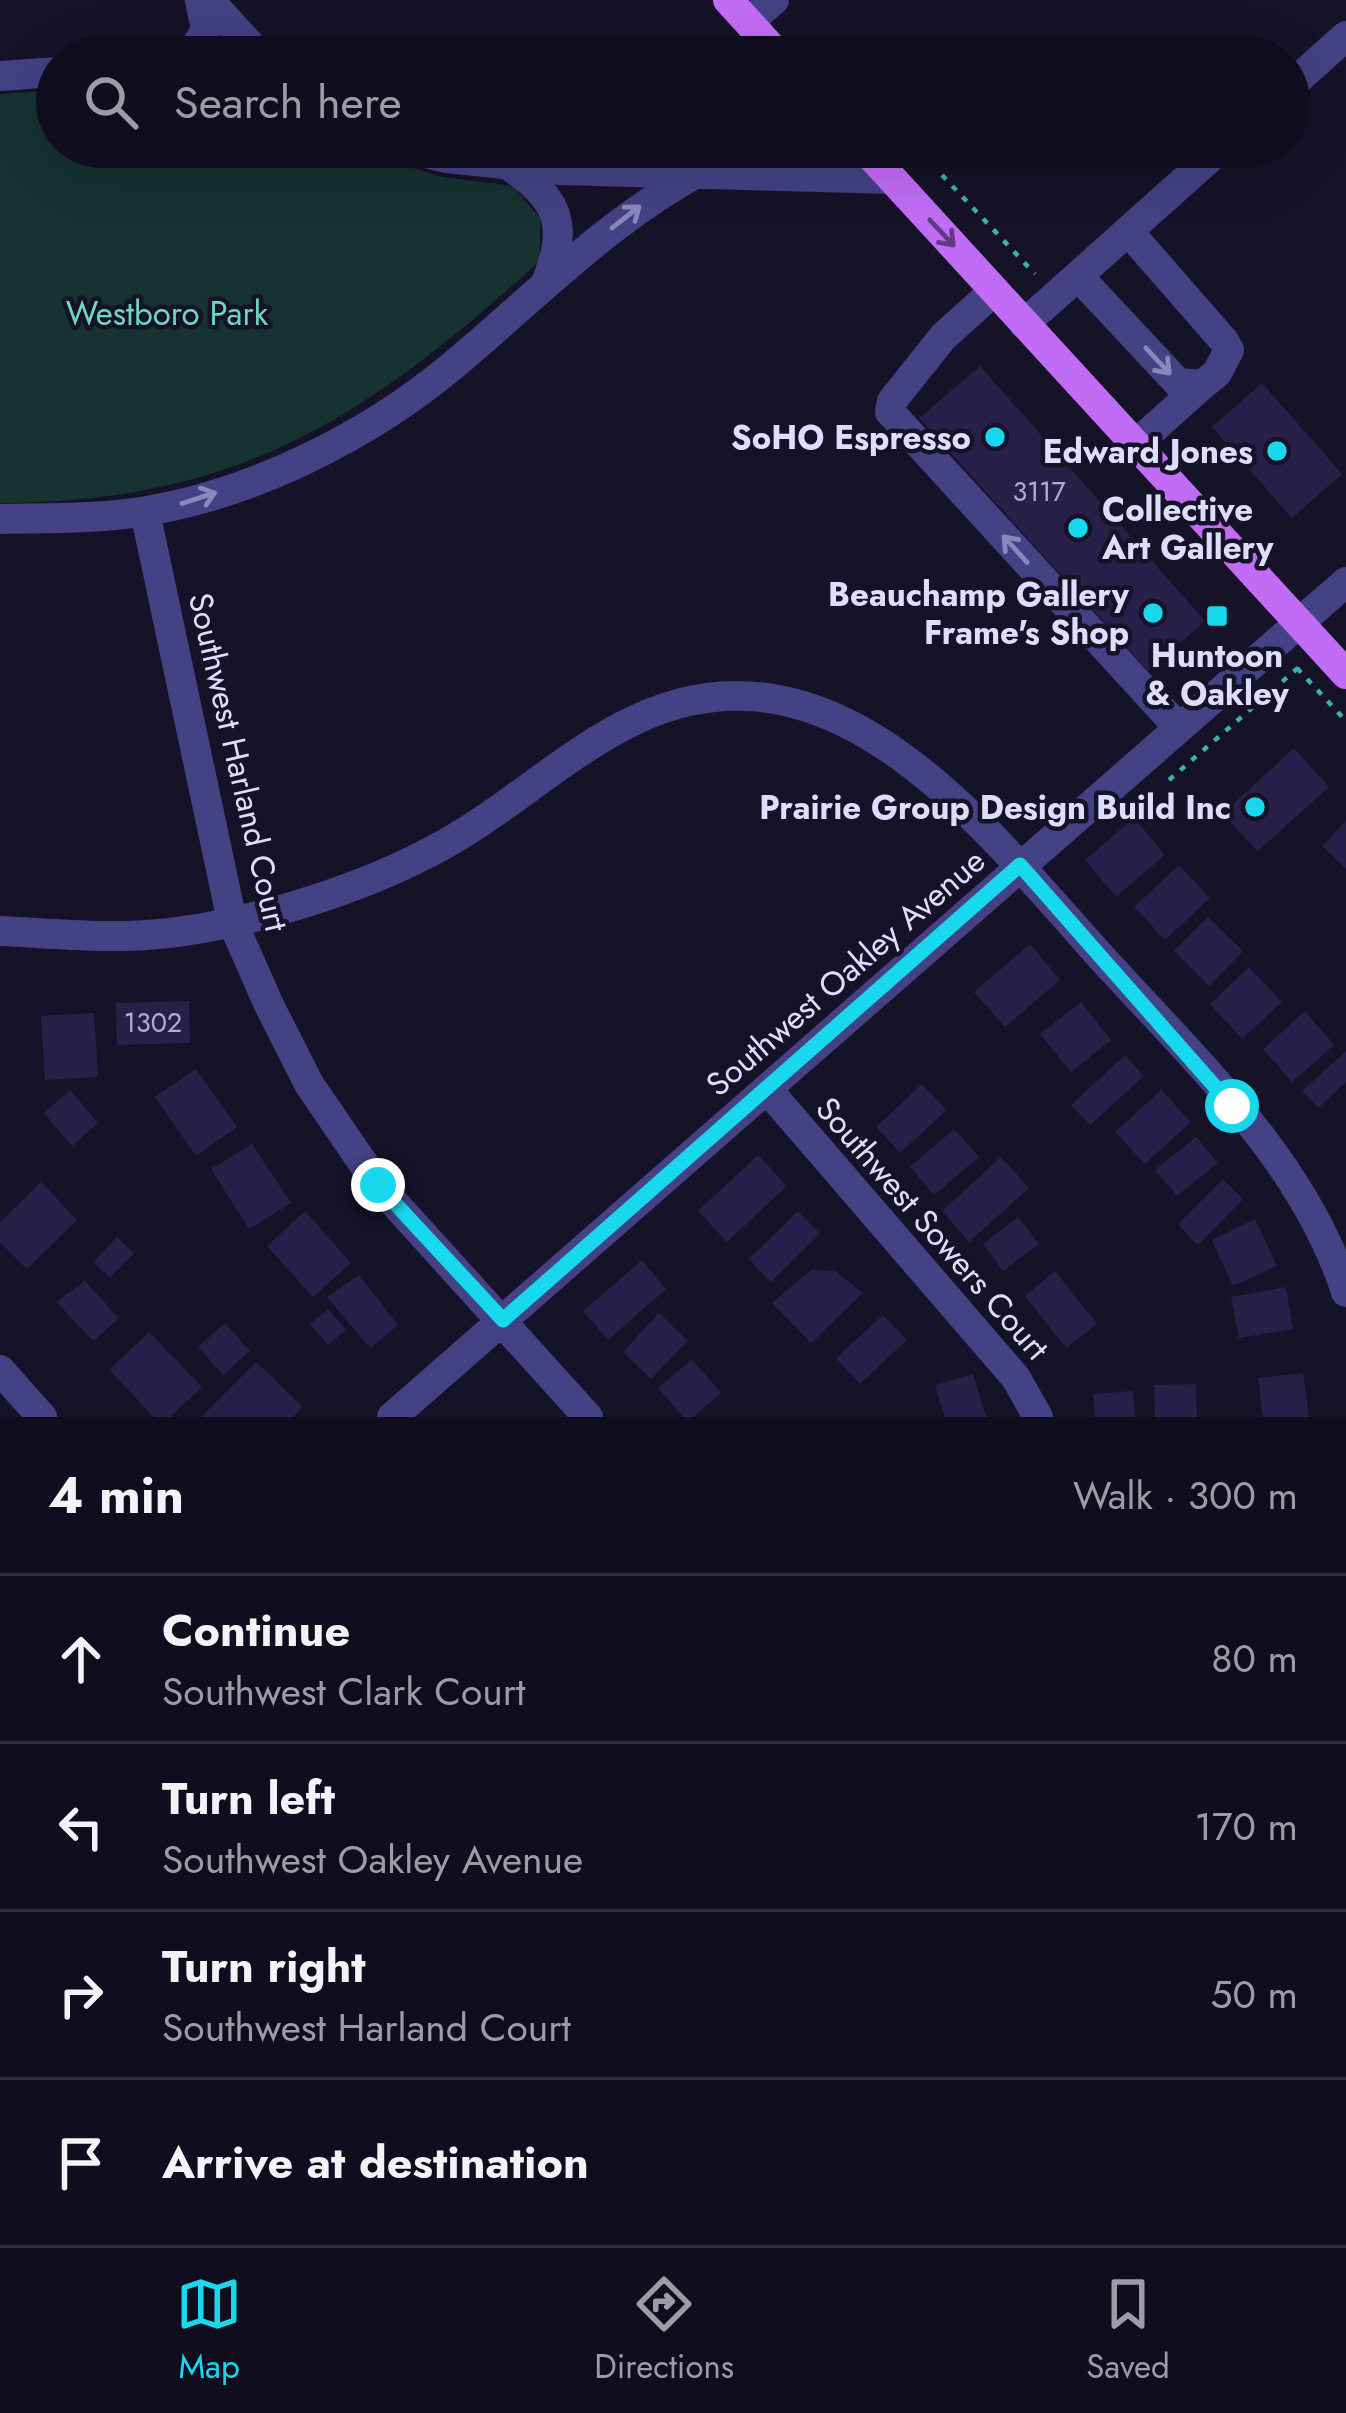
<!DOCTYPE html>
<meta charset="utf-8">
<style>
body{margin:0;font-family:Jost,sans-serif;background:#191727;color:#f1f3f6}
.stop{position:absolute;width:36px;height:36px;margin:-27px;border:9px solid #18d8ed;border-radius:50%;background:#fff}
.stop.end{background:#18d8ed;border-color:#fff;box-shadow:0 3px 12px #0008}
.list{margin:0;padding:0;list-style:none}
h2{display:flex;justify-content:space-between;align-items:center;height:156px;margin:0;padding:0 48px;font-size:51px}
h2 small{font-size:39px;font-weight:400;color:#9c9ca4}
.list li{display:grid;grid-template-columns:78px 1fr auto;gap:36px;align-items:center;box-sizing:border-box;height:168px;padding:0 48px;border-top:3px solid #302e3c}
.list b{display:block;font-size:45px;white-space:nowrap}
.list p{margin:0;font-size:39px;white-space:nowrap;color:#9c9ca4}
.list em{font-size:39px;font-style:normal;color:#9c9ca4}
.icon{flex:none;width:66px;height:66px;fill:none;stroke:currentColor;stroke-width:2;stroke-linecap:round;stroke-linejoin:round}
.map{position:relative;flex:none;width:1346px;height:1417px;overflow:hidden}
.search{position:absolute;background:#100e1e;box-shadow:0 12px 48px #0002;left:36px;right:36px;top:36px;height:132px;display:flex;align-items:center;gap:30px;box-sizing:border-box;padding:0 42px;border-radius:66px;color:#9c9ca4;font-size:45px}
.sheet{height:828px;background:#100e1e}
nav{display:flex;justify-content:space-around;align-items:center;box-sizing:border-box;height:168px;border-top:3px solid #302e3c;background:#100e1e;font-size:33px;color:#9c9ca4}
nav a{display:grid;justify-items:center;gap:6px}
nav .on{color:#18d8ed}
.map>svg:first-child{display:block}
</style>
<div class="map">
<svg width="1346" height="1417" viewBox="0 0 1346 1417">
<rect width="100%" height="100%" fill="#161228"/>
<path fill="#163231" d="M57,90v57h289l96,30 71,9 27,32v43c-173,156 -299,241 -540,242v-409z"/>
<path fill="#282048" d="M980,366l225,255 -57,50 -229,-253z
M1262,383l80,91 -50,44 -80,-91z
M1294,748l35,39 -71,64 -36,-37z
M1134,818l31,37 -49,42 -31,-37z
M1346,821v48l-24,-23z
M1179,865l31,33 -45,42 -31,-33z
M1208,917l35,34 -34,35 -35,-35z
M1030,944l30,36 -55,47 -31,-35z
M1249,967l33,35 -40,37 -32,-35z
M189,1001l1,42 -73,2 -1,-42z
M1081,1002l30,38 -40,32 -31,-38z
M1305,1011l29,34 -42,37 -29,-33z
M94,1013l4,64 -53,3 -4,-64z
M1346,1051v31l-28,26 -16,-17z
M1125,1055l19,21 -54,49 -19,-20z
M196,1069l41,58 -41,29 -41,-59z
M922,1084l25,26 -47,43 -24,-26z
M70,1090l28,33 -26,23 -28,-33z
M1161,1090l30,32 -46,42 -30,-32z
M954,1129l25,28 -45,38 -24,-28z
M1196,1137l22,26 -41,33 -22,-26z
M252,1144l39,59 -42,26 -38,-60z
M758,1155l29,31 -60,56 -29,-31z
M1001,1157l28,31 -60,54 -27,-31z
M1223,1179l20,20 -45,46 -20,-21z
M41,1182l36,38 -50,49 -27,-27v-20z
M305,1211l46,52 -38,34 -46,-51z
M798,1211l22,23 -49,48 -22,-23z
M1018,1217l21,27 -36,27 -20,-27z
M1255,1219l22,47 -44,20 -21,-46z
M117,1237l17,16 -24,25 -17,-16z
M642,1260l24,29 -58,51 -25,-29z
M811,1270l24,1 28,22 -52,50 -39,-40z
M1055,1271l42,53 -31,24 -41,-52z
M359,1275l39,50 -28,23 -43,-51z
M85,1281l34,37 -25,23 -38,-39z
M1286,1287l7,42 -54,9 -8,-41z
M328,1309l18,21 -18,15 -18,-21z
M659,1313l29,28 -37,38 -28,-27z
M883,1315l24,25 -47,44 -24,-26z
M225,1323l25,28 -27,24 -25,-28z
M149,1332l53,55 -32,30h-16l-45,-47z
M692,1359l29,34 -28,24h-10l-25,-29z
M256,1362l47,45 -10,10h-92z
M1303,1373l6,44h-46l-5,-39z
M973,1374l13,43h-41l-10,-32z
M1196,1384l1,33h-42l-1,-32z
M1133,1391l2,26h-40l-2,-23z"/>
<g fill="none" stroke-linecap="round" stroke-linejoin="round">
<path stroke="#3ab3ab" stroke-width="4.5" stroke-dasharray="6 9" stroke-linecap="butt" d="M942,175l93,99
M1297,668l49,53
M1169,780l130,-113"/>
<path stroke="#444184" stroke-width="30" d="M209,0l52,57
M749,22l25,-22
M189,57l17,-27 -6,-30
M0,76l57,-4
M1289,87l57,-51
M402,147l44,11 114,12 332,9
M508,165c49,32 62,59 39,115
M1078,276l100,107 24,2 15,-12 12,-23 -5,-9 -96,-110
M994,291l-51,46 -51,64 -2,11 289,316
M1024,324l198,-177
M1135,445l67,-60
M145,512l87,409 37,84 40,79 69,101 210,232
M0,519c49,-1 99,0 147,-8 107,-18 221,-75 304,-144 83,-69 157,-147 253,-198
M0,931c42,2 85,6 127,5 93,-2 221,-41 303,-84 68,-35 123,-88 189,-124 197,-108 349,79 466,211 95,108 216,213 261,353
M767,1089l249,289 22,39
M0,1370l42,47
M392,1417l954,-835"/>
<path stroke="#c16cf4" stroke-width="30" d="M728,0l52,57
M863,147l483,527"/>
</g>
<defs><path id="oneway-shaft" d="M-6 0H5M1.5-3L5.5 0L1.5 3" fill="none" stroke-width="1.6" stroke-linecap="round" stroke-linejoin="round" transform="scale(3)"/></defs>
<g stroke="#8a87ba">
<use href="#oneway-shaft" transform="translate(626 217) rotate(-38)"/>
<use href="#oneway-shaft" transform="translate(1158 361) rotate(47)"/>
<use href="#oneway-shaft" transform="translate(199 498) rotate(-18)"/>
<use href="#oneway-shaft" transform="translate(1015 549) rotate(-132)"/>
</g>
<use stroke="#633a84" href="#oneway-shaft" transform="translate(942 233) rotate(47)"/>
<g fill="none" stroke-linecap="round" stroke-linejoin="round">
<path stroke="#18d8ed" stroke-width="15" d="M378,1185l125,135 517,-455 212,241"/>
</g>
<g fill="#18d8ed" stroke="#161228" stroke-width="4.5">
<circle cx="995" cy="437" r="12"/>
<circle cx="1277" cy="451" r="12"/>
<circle cx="1078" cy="528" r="12"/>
<circle cx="1153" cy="613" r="12"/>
<rect x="1205" y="604" width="24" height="24" rx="6"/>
<circle cx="1255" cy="807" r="12"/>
</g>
<g text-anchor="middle" stroke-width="9" stroke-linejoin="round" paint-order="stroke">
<g font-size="27" fill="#b2adcf">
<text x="1039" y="501">3117</text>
<text x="153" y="1032">1302</text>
</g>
<g font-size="33" fill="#6dd8bd" stroke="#161228">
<text x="167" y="325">Westboro Park</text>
</g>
<g font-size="33" font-weight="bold" fill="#e0dcfc" stroke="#161228" text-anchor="end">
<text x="971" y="449">SoHO Espresso</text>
<text x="1253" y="463">Edward Jones</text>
<text x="1102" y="521" text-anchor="start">Collective<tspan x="1102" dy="38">Art Gallery</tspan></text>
<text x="1129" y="606">Beauchamp Gallery<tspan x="1129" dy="38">Frame's Shop</tspan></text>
<text x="1217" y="667" text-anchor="middle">Huntoon<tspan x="1217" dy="38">&amp; Oakley</tspan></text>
<text x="1231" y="819">Prairie Group Design Build Inc</text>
</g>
<g font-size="33" fill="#e0dcfc" stroke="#161228">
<text transform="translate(239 762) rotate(77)" y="12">Southwest Harland Court</text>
<text transform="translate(845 972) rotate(-41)" y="12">Southwest Oakley Avenue</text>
<text transform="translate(933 1228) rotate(49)" y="12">Southwest Sowers Court</text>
</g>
</g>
</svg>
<div class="stop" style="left:1232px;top:1106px"></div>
<div class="stop end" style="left:378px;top:1185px"></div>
<div class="search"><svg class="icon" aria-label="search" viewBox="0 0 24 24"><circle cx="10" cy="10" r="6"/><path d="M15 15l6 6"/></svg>Search here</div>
</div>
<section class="sheet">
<h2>4 min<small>Walk · 300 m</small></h2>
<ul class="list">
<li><svg class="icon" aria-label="ahead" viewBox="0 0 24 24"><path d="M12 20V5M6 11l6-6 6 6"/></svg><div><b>Continue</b><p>Southwest Clark Court</p></div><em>80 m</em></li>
<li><svg class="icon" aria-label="left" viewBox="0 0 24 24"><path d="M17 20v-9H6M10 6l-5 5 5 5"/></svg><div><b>Turn left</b><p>Southwest Oakley Avenue</p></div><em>170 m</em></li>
<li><svg class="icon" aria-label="right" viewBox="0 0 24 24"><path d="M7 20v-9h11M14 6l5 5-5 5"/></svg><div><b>Turn right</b><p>Southwest Harland Court</p></div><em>50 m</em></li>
<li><svg class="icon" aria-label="arrive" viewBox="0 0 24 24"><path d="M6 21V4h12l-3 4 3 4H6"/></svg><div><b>Arrive at destination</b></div></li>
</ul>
</section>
<nav>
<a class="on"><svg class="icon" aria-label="map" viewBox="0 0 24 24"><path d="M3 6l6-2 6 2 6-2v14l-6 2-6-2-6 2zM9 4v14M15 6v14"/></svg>Map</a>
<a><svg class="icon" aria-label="directions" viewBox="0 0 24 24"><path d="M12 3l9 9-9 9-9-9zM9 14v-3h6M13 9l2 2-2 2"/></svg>Directions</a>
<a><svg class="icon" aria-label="saved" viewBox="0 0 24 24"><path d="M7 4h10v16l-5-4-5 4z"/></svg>Saved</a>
</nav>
